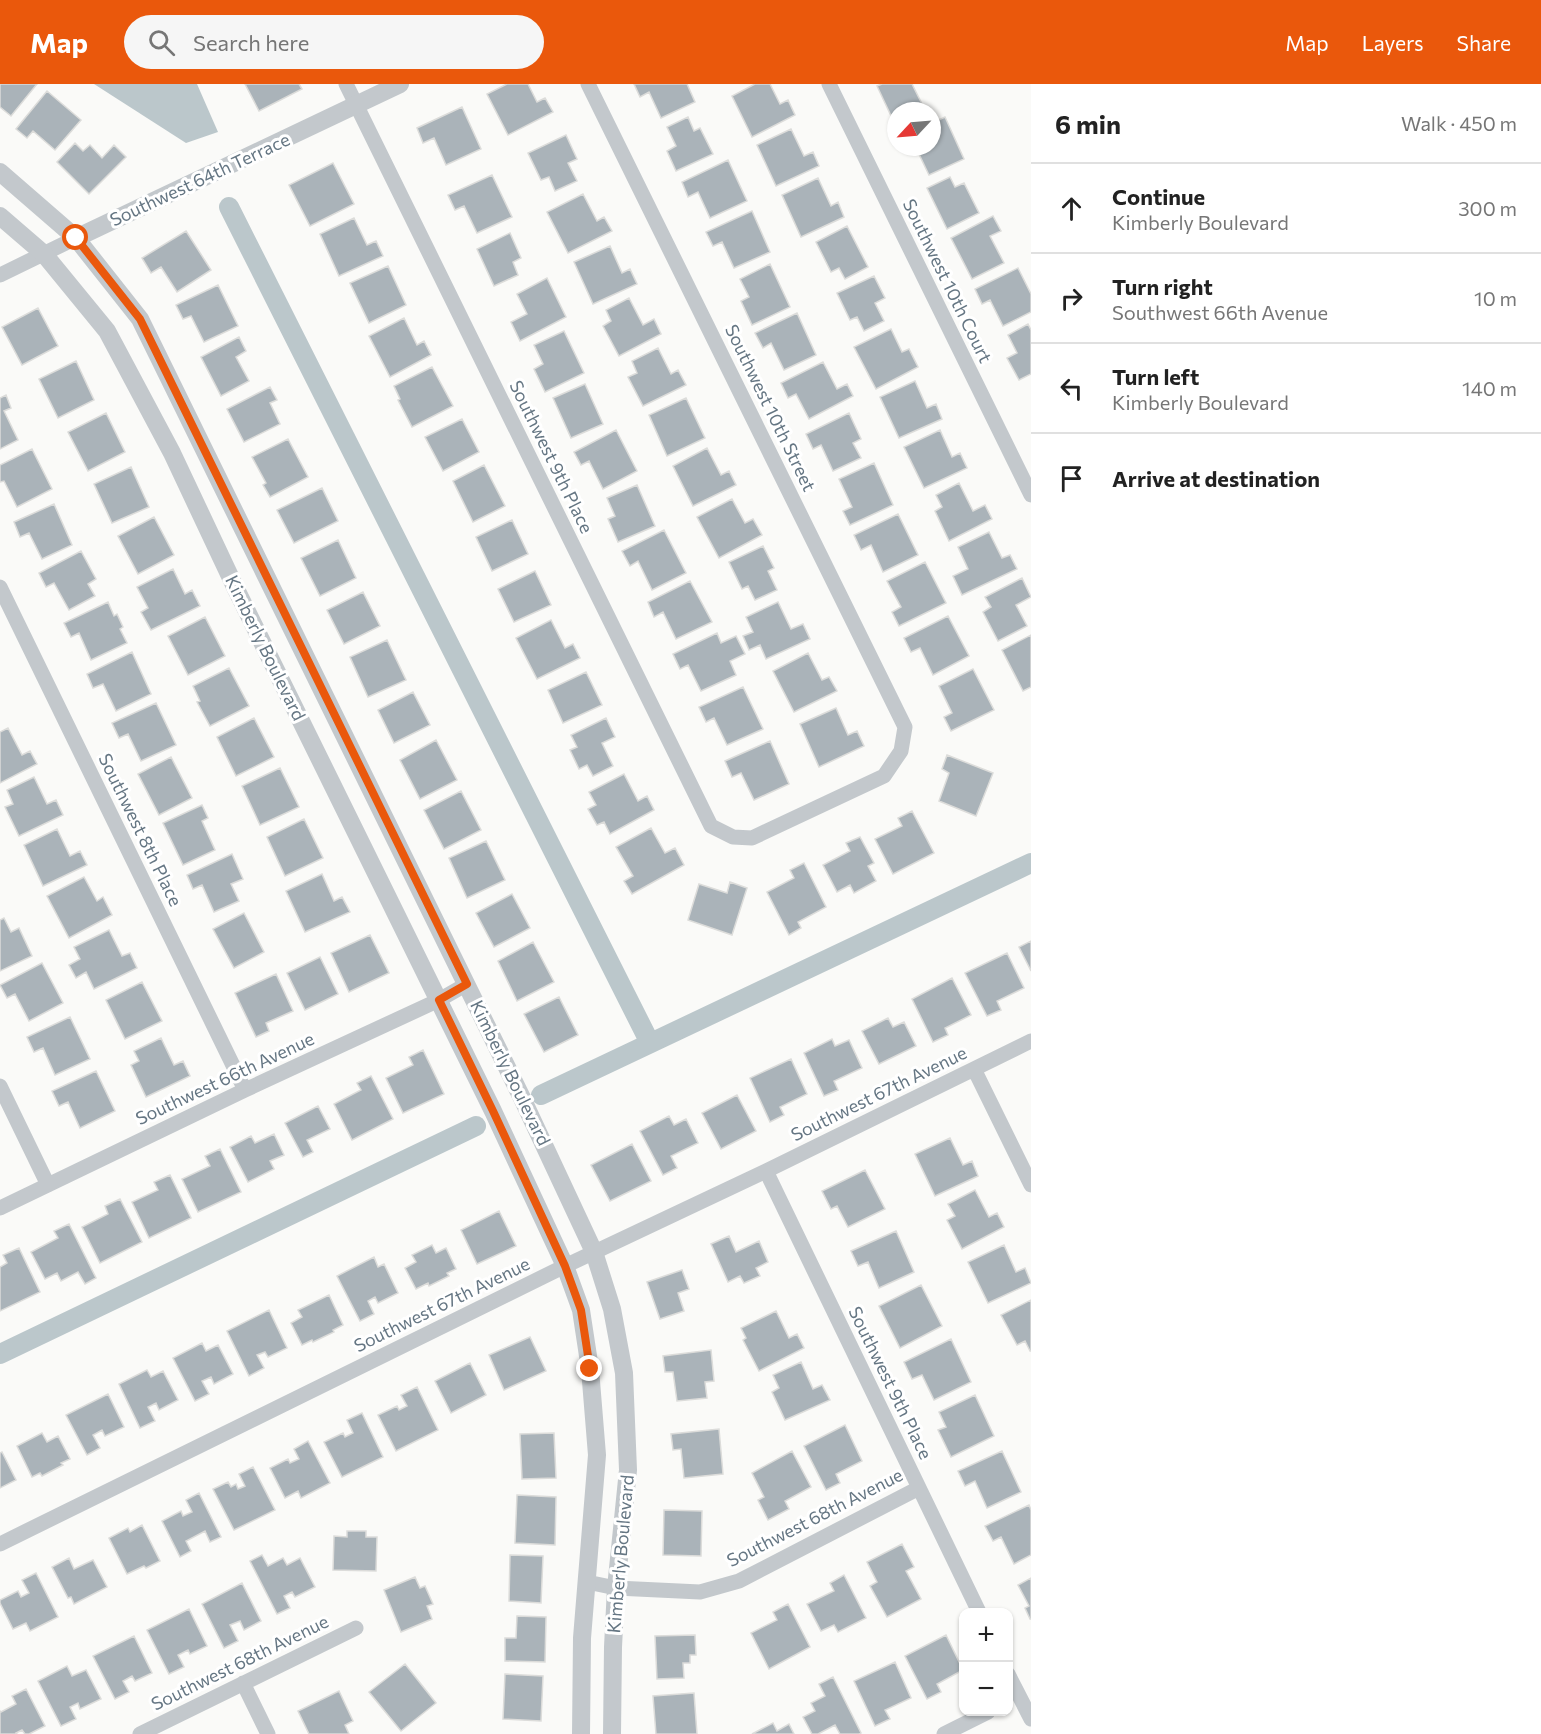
<!DOCTYPE html>
<meta charset="utf-8">
<style>
body{margin:0;font-family:Commissioner,sans-serif;background:#f6f6f6;color:#222}
.controls{position:absolute;right:18px;bottom:18px;display:grid;overflow:hidden;border-radius:12px;box-shadow:0 2px 4px #0004}
.controls button{width:54px;height:54px;display:grid;place-items:center;padding:0;border:0;border-bottom:2px solid #e0e0e0;background:#fff;color:#222;font:30px sans-serif}
.compass{position:absolute;left:887px;top:18px;width:54px;height:54px;border-radius:50%;background:#fff;box-shadow:0 2px 4px #0004;rotate:244deg}
.stop{position:absolute;width:18px;height:18px;margin:-14px;border:4px solid #ea580c;border-radius:50%;background:#fff}
.stop.end{background:#ea580c;border-color:#fff;box-shadow:0 2px 6px #0008}
.list{margin:0;padding:0;list-style:none}
h2{display:flex;justify-content:space-between;align-items:center;height:78px;margin:0;padding:0 24px;font-size:26px}
h2 small{font-size:20px;font-weight:400;color:#767676}
.list li{display:grid;grid-template-columns:39px 1fr auto;gap:18px;align-items:center;box-sizing:border-box;height:90px;padding:0 24px;border-top:2px solid #e0e0e0}
.list b{display:block;font-size:22px;white-space:nowrap}
.list p{margin:0;font-size:20px;white-space:nowrap;color:#767676}
.list em{font-size:20px;font-style:normal;color:#767676}
.icon{flex:none;width:33px;height:33px;fill:none;stroke:currentColor;stroke-width:2;stroke-linecap:round;stroke-linejoin:round}
.map{position:relative;flex:none;width:1031px;height:1650px;overflow:hidden}
header{display:flex;align-items:center;gap:36px;box-sizing:border-box;height:84px;padding:0 30px;background:#ea580c;color:#fff}
header strong{font-size:28px}
nav{display:flex;gap:33px;margin-inline-start:auto;font-size:21px}
.search{width:420px;height:54px;background:#f6f6f6;display:flex;align-items:center;gap:15px;box-sizing:border-box;padding:0 21px;border-radius:33px;color:#767676;font-size:22px}
main{display:flex}
aside{flex:1;background:#fff}
.map>svg:first-child{display:block}
</style>
<header>
<strong>Map</strong>
<div class="search"><svg class="icon" aria-label="search" viewBox="0 0 24 24"><circle cx="10" cy="10" r="6"/><path d="M15 15l6 6"/></svg>Search here</div>
<nav><a>Map</a><a>Layers</a><a>Share</a></nav>
</header>
<main>
<div class="map">
<svg width="1031" height="1650" viewBox="0 0 1031 1650">
<rect width="100%" height="100%" fill="#fafaf8"/>
<path fill="#bbc7cb" d="M94,0h103l21,48 -32,11z"/>
<g fill="none" stroke-linecap="round" stroke-linejoin="round">
<path stroke="#bbc7cb" stroke-width="20" d="M229,123l421,836
M541,1011l490,-232
M0,1270l476,-228"/>
</g>
<path fill="#aab3b9" stroke="#dcdcda" stroke-width="1.5" d="M0,0h37l-26,32 -11,-9z
M245,0h54l3,5 -43,22z
M507,0h21l9,18 8,-4 8,14 -45,23 -21,-41z
M634,0h53l8,18 -34,16 -12,-26 -9,5z
M755,0h15l10,20 8,-4 7,15 -43,22 -20,-41z
M882,0h30l11,22 -10,5h-17v8l-3,1 -16,-34z
M47,7l34,29 -26,30 -22,-19 -6,7 -11,-9z
M462,23l19,42 -35,16 -12,-27 -11,5 -6,-15z
M688,33l6,14 6,-3 13,26 -37,17 -9,-20 9,-5 -9,-19z
M945,33l19,42 -35,16 -13,-27 -9,4 -2,-5h27v-24z
M791,45l13,27 9,-4 6,14 -43,20 -19,-41z
M566,51l11,24 -9,4 9,18 -22,10 -6,-14 -8,3 -13,-27z
M75,59l8,8 7,-6 12,13 12,-13 12,12 -37,37 -32,-32z
M728,76l19,41 -37,17 -12,-26 -10,5 -6,-15z
M333,79l21,41 -44,22 -21,-41z
M492,91l20,42 -35,16 -13,-27 -9,4 -7,-15z
M950,93l5,10 9,-4 15,30 -32,16 -20,-41z
M818,94l13,28 7,-4 6,15 -43,20 -19,-42z
M583,110l14,27 7,-4 8,14 -44,22 -21,-41z
M752,127l18,41 -36,16 -12,-26 -9,4 -7,-14z
M993,132l8,15 -11,5 14,27 -32,16 -21,-41z
M354,134l13,27 9,-4 7,15 -44,20 -19,-42z
M847,142l21,41 -23,12 -6,-11 -8,4 -15,-30z
M186,147l25,39 -34,22 -16,-25 -10,6 -9,-15z
M510,149l11,25 -8,4 5,13 -24,11 -17,-37z
M610,162l12,27 8,-4 7,15 -44,20 -19,-42z
M770,180l20,43 -38,18 -11,-24 8,-4 -9,-18z
M388,182l18,39 -37,18 -19,-40z
M1018,184l13,26v18l-28,14 -13,-26 -8,4 -7,-15z
M874,192l11,22 -10,5 9,18 -20,10 -7,-14 -7,3 -13,-27z
M547,194l19,39 -46,24 -9,-19 16,-8 -10,-20z
M218,201l20,41 -34,16 -13,-26 -8,3 -7,-14z
M629,214l14,27 11,-6 7,15 -42,22 -16,-30 8,-5 -5,-11z
M38,224l20,38 -36,19 -20,-38z
M797,229l19,42 -32,15 -13,-27 -8,5 -8,-15z
M404,234l13,27 7,-4 7,14 -41,22 -21,-41z
M1028,240l3,6v44l-12,6 -12,-22 10,-5 -9,-18z
M891,245l11,23 7,-3 9,18 -42,22 -22,-42z
M564,247l20,42 -39,19 -11,-23 9,-5 -9,-19z
M239,253l7,14 -10,6 13,24 -28,15 -20,-39z
M658,264l13,26 7,-4 8,15 -43,21 -15,-29 9,-4 -5,-12z
M76,277l18,39 -36,18 -19,-39z
M823,278l14,27 10,-5 6,12 -44,23 -13,-25 -8,4 -7,-15z
M432,283l21,39 -41,21 -14,-27 2,-1 -6,-13z
M915,297l12,27 9,-4 6,15 -43,19 -19,-41z
M585,300l18,40 -32,14 -18,-40z
M270,303l7,13 -7,3 10,21 -36,18 -17,-33z
M6,311l5,13 -7,3 14,29 -18,9v-51z
M686,314l19,40 -38,18 -18,-41z
M106,329l19,39 -37,19 -20,-39z
M849,329l12,26 -8,4 8,15 -28,13 -12,-26 -8,4 -7,-15z
M462,335l17,33 -36,19 -18,-34z
M616,346l21,41 -34,18 -14,-28 -8,4 -7,-13z
M940,346l12,27 8,-4 7,15 -43,20 -20,-41z
M288,355l20,38 -38,20 -7,-12 3,-2 -14,-26z
M707,364l14,27 8,-4 7,14 -43,21 -20,-40z
M32,365l20,40 -35,18 -13,-26 -4,1v-17z
M874,379l19,42 -43,20 -7,-14 9,-4 -13,-28z
M484,381l21,41 -32,16 -20,-41z
M131,383l18,40 -37,16 -18,-39z
M959,399l14,28 12,-6 7,14 -43,22 -14,-30 7,-4 -6,-12z
M637,401l18,41 -37,16 -10,-23 7,-3 -8,-18z
M322,404l16,33 -44,22 -17,-33z
M732,415l13,24 8,-4 9,16 -43,23 -22,-41z
M54,420l18,41 -30,14 -13,-26 -9,4 -6,-15z
M898,430l20,41 -35,17 -12,-27 -10,5 -7,-15z
M154,433l20,38 -36,19 -20,-38z
M512,436l16,34 -36,17 -16,-34z
M664,446l22,43 -34,17 -14,-29 -8,5 -8,-15z
M989,448l13,26 8,-3 7,14 -55,26 -9,-19 15,-7 -10,-22z
M338,456l18,38 -36,18 -19,-38z
M763,462l11,22 -6,3 9,19 -22,10 -7,-14 -6,3 -13,-27z
M81,467l15,28 -8,5 7,12 -26,14 -15,-27 -8,4 -7,-14z
M925,478l21,41 -47,23 -7,-14 9,-5 -14,-26z
M173,485l12,25 7,-4 8,16 -49,24 -10,-18 7,-4 -11,-21z
M535,487l16,34 -37,17 -16,-33z
M1022,494l9,19 -15,8 11,21 -29,15 -15,-29 8,-5 -6,-10z
M690,497l22,41 -36,17 -13,-27 -9,5 -6,-15z
M363,508l17,34 -36,18 -17,-34z
M108,518l6,14 3,-2 6,13 -3,2 7,14 -36,17 -12,-27 -8,4 -7,-14z
M778,518l13,27 12,-5 7,15 -44,20 -6,-14 -11,5 -6,-14 10,-4 -7,-15z
M948,532l21,40 -36,19 -13,-27 -9,4 -7,-14z
M205,533l20,39 -37,19 -20,-39z
M551,536l14,28 8,-4 7,14 -43,21 -21,-41z
M717,549l4,10 15,-7 9,18 -15,7 6,14 -35,16 -13,-26 -8,4 -7,-15z
M1031,551v52l-8,4 -21,-41z
M387,556l19,40 -38,17 -18,-40z
M132,568l19,42 -35,17 -13,-27 -10,4 -6,-14z
M808,569l14,27 7,-3 8,14 -43,21 -21,-41z
M229,584l20,38 -39,20 -13,-24 3,-1 -7,-15z
M973,585l21,41 -43,21 -7,-14 8,-4 -13,-27z
M586,588l16,33 -39,18 -15,-33z
M743,603l20,42 -36,16 -13,-27 -8,4 -7,-15z
M413,608l17,33 -36,18 -16,-33z
M156,619l20,42 -35,16 -13,-27 -9,4 -7,-15z
M836,624l12,27 9,-4 7,15 -45,21 -19,-43z
M254,634l20,39 -38,19 -19,-39z
M606,634l9,19 -13,6 11,23 -20,10 -6,-11 -8,4 -9,-19 7,-3 -6,-12z
M8,644l14,27 8,-4 7,13 -37,19v-51z
M436,656l21,40 -37,19 -20,-39z
M770,657l19,43 -35,16 -13,-27 -9,4 -7,-16z
M947,671l46,18 -17,43 -37,-15 10,-28 -7,-4z
M171,673l21,41 -33,17 -21,-41z
M280,684l19,39 -39,18 -18,-39z
M624,690l14,27 9,-5 7,14 -44,24 -6,-12 -7,3 -9,-16 8,-4 -7,-13z
M34,693l13,27 9,-4 7,15 -44,21 -14,-29 8,-3 -6,-14z
M461,707l20,39 -37,19 -20,-39z
M202,721l6,13 -6,3 13,29 -32,15 -20,-42z
M912,727l22,42 -41,21 -18,-35 27,-13 -4,-8z
M304,735l19,39 -38,18 -18,-39z
M651,744l14,25 10,-5 9,17 -52,29 -8,-13 9,-5 -17,-29z
M57,745l13,27 10,-5 7,14 -44,21 -19,-41z
M860,753l14,26 -6,3 8,15 -22,12 -4,-8 -13,7 -14,-27 27,-14 -4,-8z
M486,757l19,39 -38,18 -18,-40z
M232,770l11,25 -12,5 8,17 -25,11 -12,-27 -9,4 -6,-14z
M804,779l22,44 -28,15 3,6 -12,7 -22,-43 27,-14 -4,-8z
M322,790l12,27 8,-4 8,15 -45,20 -19,-41z
M84,793l13,24 6,-4 9,18 -43,23 -22,-42z
M730,798l17,6 -15,47 -44,-15 11,-36 28,9z
M512,810l18,34 -36,19 -18,-34z
M244,829l20,39 -30,16 -21,-39z
M4,834l7,14 8,-4 13,28 -32,15v-51z
M109,846l13,26 8,-3 7,15 -43,21 -8,-17 -10,6 -7,-13 11,-6 -6,-12z
M370,851l19,38 -40,19 -18,-39z
M1031,857v30l-12,-24z
M533,858l21,40 -37,19 -19,-40z
M1007,869l17,35 -27,13 4,9 -14,6 -22,-43z
M320,873l18,37 -33,16 -18,-37z
M42,879l21,40 -34,18 -14,-27 -8,4 -7,-13z
M276,890l17,37 -27,12 3,8 -13,6 -21,-44z
M952,894l19,37 -26,13 3,7 -15,7 -21,-43z
M142,898l20,39 -37,18 -19,-39z
M559,913l19,38 -34,17 -20,-38z
M70,933l20,42 -35,16 -12,-27 -9,4 -7,-15z
M888,934l5,9 11,-5 12,24 -37,18 -17,-33z
M161,954l13,27 9,-4 7,15 -44,21 -15,-32 8,-4 -5,-10z
M832,955l3,7 14,-6 13,28 -28,13 4,9 -14,6 -20,-43z
M423,966l21,44 -41,19 -17,-35 27,-13 -4,-8z
M791,975l16,35 -27,13 4,8 -14,7 -20,-44z
M96,987l19,40 -35,17 -12,-26 -9,4 -7,-15z
M371,992l22,43 -41,21 -18,-36 27,-14 -4,-7z
M737,1011l19,36 -35,18 -19,-36z
M318,1022l12,23 -23,11 6,12 -10,5 -18,-34z
M669,1032l5,9 12,-6 12,24 -27,13 6,12 -14,7 -23,-44z
M274,1050l10,21 -14,6 4,8 -26,13 -18,-35 21,-11 4,7z
M950,1054l13,27 9,-4 6,15 -43,20 -20,-42z
M632,1060l19,37 -41,20 -19,-36z
M220,1065l21,43 -43,20 -16,-33 28,-13 -5,-10z
M865,1086l20,39 -37,18 -11,-21 -6,3 -9,-18z
M170,1091l21,43 -42,20 -17,-36 26,-12 -4,-8z
M975,1106l14,27 8,-4 7,14 -42,22 -15,-29 8,-4 -7,-12z
M120,1115l22,43 -42,21 -18,-36 26,-13 -3,-8z
M499,1127l17,35 -39,18 -16,-34z
M69,1140l27,54 -11,6 -7,-12 -17,9 -4,-8 -12,6 -14,-27 27,-14 -4,-7z
M896,1147l18,41 -35,16 -11,-26 -10,4 -7,-15z
M729,1152l7,16 23,-11 9,21 -12,6 4,8 -16,7 -4,-7 -12,6 -17,-38z
M432,1161l4,8 10,-5 10,21 -9,4 2,3 -20,10 -1,-3 -12,6 -11,-21 11,-6 -4,-7z
M1004,1161l12,27 9,-4 6,15 -43,20 -20,-41z
M19,1164l21,44 -40,19v-44l7,-4 -4,-8z
M374,1173l4,10 6,-3 14,29 -20,10 -3,-6 -7,4 6,13 -14,7 -23,-45z
M682,1186l7,19 -11,4 6,18 -24,8 -13,-37z
M921,1201l21,41 -42,22 -21,-42z
M329,1211l14,30 -10,5 1,2 -21,10 -1,-2 -10,5 -11,-22 11,-6 -4,-7z
M1031,1216v51h-1l-5,-10 -8,4 -16,-30z
M269,1226l18,38 -19,9 -3,-5 -8,3 7,13 -15,8 -22,-45z
M776,1227l13,27 8,-4 7,14 -45,23 -16,-31 3,-2 -5,-10z
M530,1253l16,34 -42,19 -15,-35z
M951,1255l20,43 -37,18 -12,-25 -10,4 -8,-17z
M202,1259l4,8 12,-6 15,29 -19,10 -3,-7 -9,4 7,13 -14,7 -22,-43z
M711,1266l3,31 -9,1 2,16 -30,3 -4,-29h-8l-2,-16z
M801,1278l12,27 9,-4 8,15 -45,20 -13,-28 7,-4 -6,-13z
M470,1279l16,32 -35,18 -16,-32z
M147,1286l4,7 12,-6 15,29 -19,10 -3,-7 -8,4 7,14 -15,7 -21,-44z
M417,1303l21,43 -42,21 -18,-36 19,-9 2,4 8,-4 -6,-11z
M108,1310l16,33 -19,9 -3,-6 -9,5 7,13 -13,7 -21,-40z
M975,1311l19,41 -43,21 -13,-27 8,-3 -7,-15z
M362,1329l21,44 -41,20 -18,-35 19,-9 2,4 8,-4 -6,-13z
M845,1341l17,36 -26,13 4,9 -14,7 -22,-44z
M719,1345l4,45 -39,4 -3,-29 -8,1 -2,-16z
M42,1349l5,9 11,-6 12,23 -9,4 2,2 -21,11 -2,-3 -8,4 -15,-31z
M554,1349l2,45 -34,1 -2,-45z
M308,1357l22,42 -29,15 -3,-7 -13,7 -15,-30 18,-9 2,4 9,-4 -5,-10z
M792,1367l19,36 -26,14 4,8 -21,11 -10,-20 6,-3 -12,-24z
M1002,1367l19,41 -34,16 -12,-27 -10,5 -7,-15z
M2,1368l14,28 -16,8v-35z
M253,1383l22,43 -41,20 -21,-41 15,-7 3,5 5,-3 2,5 7,-3 -6,-12z
M199,1409l22,44 -11,5 -5,-11 -19,10 5,10 -11,6 -18,-36 19,-10 2,5 9,-4 -6,-12z
M517,1411l39,2 -1,48 -40,-2z
M1029,1421l2,5v45l-17,9 -13,-27 -8,4 -8,-15z
M664,1426l38,1 -1,45 -38,-1z
M142,1441l18,36 -14,7 -2,-2 -17,8 -18,-36 19,-10 2,4z
M347,1447h19v6h11l-1,34 -43,-1 1,-34 13,1z
M902,1460l12,23 -8,4 15,28 -34,18 -17,-31 7,-4 -10,-20z
M262,1471l6,11 15,-8 4,7 13,-7 15,29 -20,10 -3,-5 -8,4 6,12 -13,6 -27,-53z
M510,1471l33,1 -2,47 -32,-2z
M69,1474l5,11 19,-9 14,27 -33,17 -3,-7 -3,1 -16,-31z
M36,1489l22,44 -28,14 -4,-8 -13,6 -13,-26v-3l18,-9 3,6 8,-4 -7,-13z
M844,1491l22,43 -28,14 -4,-7 -13,6 -14,-27 27,-13 -4,-8z
M415,1493l5,11 5,-2 8,18 -6,2 5,13 -31,13 -17,-42z
M1031,1494v41h-1l-5,-11 4,-2 -11,-21z
M242,1499l19,38 -17,9 -4,-9 -10,4 8,16 -14,7 -22,-44z
M788,1520l22,43 -41,22 -18,-36 26,-13 -4,-8z
M189,1525l18,37 -17,8 -2,-4 -10,5 6,12 -15,7 -22,-44z
M517,1532l29,1 -1,45 -40,-1v-23h11z
M695,1551l1,20h-6v8h-7l1,15 -27,1 -2,-43z
M946,1551l17,35 -26,14 4,8 -14,7 -22,-43z
M134,1552l18,37 -17,8 -3,-5 -9,5 6,11 -14,7 -22,-43z
M895,1578l16,36 -26,12 5,9 -15,7 -21,-45z
M405,1580l31,39 -35,28 -32,-39z
M67,1582l5,10 14,-6 15,29 -21,10 -2,-6 -8,4 6,12 -15,7 -23,-45z
M505,1590l38,2 -2,45 -38,-2z
M833,1593l28,56 -2,1h-19l-5,-9 -17,9h-6l-9,-17 12,-6 -4,-8 14,-7 -6,-12z
M26,1605l19,37 -16,8h-4l-3,-4 -6,3 1,1h-17v-23l1,1 15,-8 -4,-8z
M339,1607l14,30 -8,4 4,9h-40l-11,-23z
M694,1609l3,41h-41l-3,-38z
M773,1639l4,8 12,-7 5,10h-42z"/>
<g fill="none" stroke-linecap="round" stroke-linejoin="round">
<path stroke="#c3c8cc" stroke-width="15" d="M346,0l365,742 22,11 19,1 132,-62 17,-25 4,-24 -317,-643
M829,0l202,411
M0,191l76,-37
M0,503l245,503
M974,985l57,116
M0,1002l48,99
M766,1087l213,441
M0,1124l245,-118 194,-90 28,-16
M0,1460l565,-278 201,-95 265,-130
M587,1498l29,6 84,4 39,-11 180,-93
M1008,1590l23,45
M243,1599l25,51
M140,1650l216,-106
M944,1650l44,-22"/>
<path stroke="#c3c8cc" stroke-width="18" d="M0,88l76,66 64,81 382,779 72,154 18,57 12,64 4,97 -12,118 -3,59 -1,87
M0,132l44,38 63,77 65,122 64,136 257,522 72,155 16,44 9,59 7,86 -15,183 -1,96
M76,154l324,-154"/>
</g>
<g fill="none" stroke-linecap="round" stroke-linejoin="round">
<path stroke="#ea580c" stroke-width="8" d="M76,154l64,81 327,665 -28,16 54,111 72,155 16,44 9,59"/>
</g>
<g text-anchor="middle" stroke-width="6" stroke-linejoin="round" paint-order="stroke">
<g font-size="18" fill="#657683" stroke="#fff">
<text transform="translate(200 96) rotate(-25)" y="6">Southwest 64th Terrace</text>
<text transform="translate(947 197) rotate(64)" y="6">Southwest 10th Court</text>
<text transform="translate(770 324) rotate(64)" y="6">Southwest 10th Street</text>
<text transform="translate(551 373) rotate(64)" y="6">Southwest 9th Place</text>
<text transform="translate(265 564) rotate(64)" y="6">Kimberly Boulevard</text>
<text transform="translate(140 746) rotate(64)" y="6">Southwest 8th Place</text>
<text transform="translate(510 989) rotate(64)" y="6">Kimberly Boulevard</text>
<text transform="translate(225 995) rotate(-25)" y="6">Southwest 66th Avenue</text>
<text transform="translate(879 1010) rotate(-26)" y="6">Southwest 67th Avenue</text>
<text transform="translate(442 1221) rotate(-26)" y="6">Southwest 67th Avenue</text>
<text transform="translate(890 1299) rotate(64)" y="6">Southwest 9th Place</text>
<text transform="translate(815 1434) rotate(-27)" y="6">Southwest 68th Avenue</text>
<text transform="translate(621 1470) rotate(-85)" y="6">Kimberly Boulevard</text>
<text transform="translate(240 1579) rotate(-26)" y="6">Southwest 68th Avenue</text>
</g>
</g>
</svg>
<div class="controls">
<button>+</button>
<button>−</button>
</div>
<svg class="compass" viewBox="-18 -18 36 36"><path d="M0-13l5 13h-10z" fill="#e53935"/><path d="M0 13l5-13h-10z" fill="#767676"/></svg>
<div class="stop" style="left:76px;top:154px"></div>
<div class="stop end" style="left:590px;top:1285px"></div>
</div>
<aside>
<h2>6 min<small>Walk · 450 m</small></h2>
<ul class="list">
<li><svg class="icon" aria-label="ahead" viewBox="0 0 24 24"><path d="M12 20V5M6 11l6-6 6 6"/></svg><div><b>Continue</b><p>Kimberly Boulevard</p></div><em>300 m</em></li>
<li><svg class="icon" aria-label="right" viewBox="0 0 24 24"><path d="M7 20v-9h11M14 6l5 5-5 5"/></svg><div><b>Turn right</b><p>Southwest 66th Avenue</p></div><em>10 m</em></li>
<li><svg class="icon" aria-label="left" viewBox="0 0 24 24"><path d="M17 20v-9H6M10 6l-5 5 5 5"/></svg><div><b>Turn left</b><p>Kimberly Boulevard</p></div><em>140 m</em></li>
<li><svg class="icon" aria-label="arrive" viewBox="0 0 24 24"><path d="M6 21V4h12l-3 4 3 4H6"/></svg><div><b>Arrive at destination</b></div></li>
</ul>
</aside>
</main>
